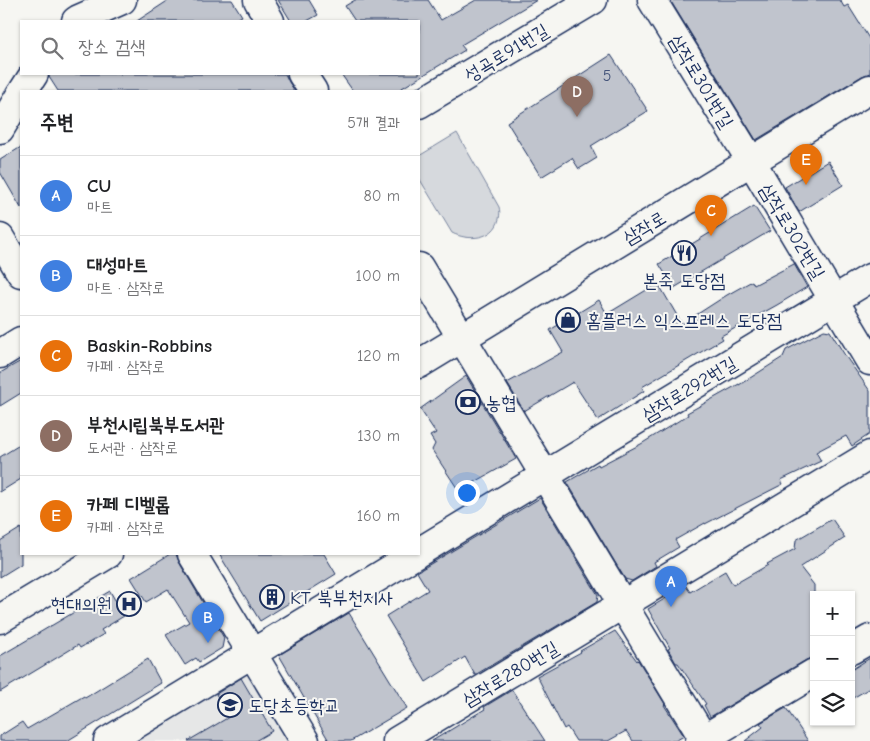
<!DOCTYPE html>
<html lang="ko">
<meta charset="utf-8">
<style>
body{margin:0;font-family:"Comic Neue","Poor Story",sans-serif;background:#f2f2f2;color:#202124}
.controls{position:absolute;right:15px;bottom:15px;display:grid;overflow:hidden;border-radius:0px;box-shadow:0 1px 4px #0004}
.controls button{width:45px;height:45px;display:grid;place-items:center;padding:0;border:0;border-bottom:1px solid #e0e0e0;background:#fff;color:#202124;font:25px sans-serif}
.you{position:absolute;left:466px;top:492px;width:18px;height:18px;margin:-12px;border:4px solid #fff;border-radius:50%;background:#1a73e8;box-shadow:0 0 0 8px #1a73e833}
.badge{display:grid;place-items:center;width:32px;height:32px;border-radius:50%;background:#1b2f5e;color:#fff;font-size:16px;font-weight:700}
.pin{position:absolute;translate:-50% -41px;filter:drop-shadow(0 1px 2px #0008)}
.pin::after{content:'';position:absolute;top:26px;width:18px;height:15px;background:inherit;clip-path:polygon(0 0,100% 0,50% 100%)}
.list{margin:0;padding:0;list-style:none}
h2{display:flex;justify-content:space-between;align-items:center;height:65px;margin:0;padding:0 20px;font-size:21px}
h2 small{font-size:16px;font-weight:400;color:#757577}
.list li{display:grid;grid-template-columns:32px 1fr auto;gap:15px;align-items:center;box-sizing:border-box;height:80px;padding:0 20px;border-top:1px solid #e0e0e0}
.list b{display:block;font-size:19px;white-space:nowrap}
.list p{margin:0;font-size:16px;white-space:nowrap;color:#757577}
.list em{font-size:16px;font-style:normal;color:#757577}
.icon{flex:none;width:28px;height:28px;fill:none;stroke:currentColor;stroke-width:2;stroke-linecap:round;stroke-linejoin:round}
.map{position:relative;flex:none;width:870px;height:741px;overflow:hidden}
.search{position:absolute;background:#fff;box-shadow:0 1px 4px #0004;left:20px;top:20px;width:400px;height:55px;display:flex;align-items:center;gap:12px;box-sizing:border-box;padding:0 18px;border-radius:0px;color:#757577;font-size:19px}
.panel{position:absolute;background:#fff;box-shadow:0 1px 4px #0004;left:20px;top:90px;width:400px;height:465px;border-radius:0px}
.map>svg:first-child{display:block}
</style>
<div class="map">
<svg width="870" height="741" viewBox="0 0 870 741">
<rect width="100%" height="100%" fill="#f6f6f2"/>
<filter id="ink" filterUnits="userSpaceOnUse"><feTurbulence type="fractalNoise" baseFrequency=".02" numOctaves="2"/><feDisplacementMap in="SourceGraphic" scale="10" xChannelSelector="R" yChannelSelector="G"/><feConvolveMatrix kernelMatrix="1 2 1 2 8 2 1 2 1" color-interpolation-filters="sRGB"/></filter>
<g filter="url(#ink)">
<path fill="#e6e7e7" d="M250,669l43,72h-164z"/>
<path fill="#d6d9dd" stroke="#78849e" d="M457,133l42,74c1,3 1,8 0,12 -5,21 -31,22 -47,14l-33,-55v-22z"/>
<path fill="#c0c4cd" stroke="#1b2f5e" d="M169,0h63l10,16 -10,5h-95z
M278,0h31l9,15 -11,6h-16z
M355,0h73l13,20 35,-20h61l-76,45 4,5 -68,41h-44l-12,-17h78v-53h-64l-10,-15z
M670,0h170l4,7 4,-2 22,35v33l-8,3 -106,64z
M611,55l37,56 -57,35 6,12 -18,11 -7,-11 -31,19 -34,-55z
M49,74h236l4,8 6,9h-237l-9,-14z
M21,147v61l-21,-36v-12z
M828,161l15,24 -44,27 -14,-25z
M754,206l16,25 -96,57 -15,-24z
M794,264l13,23 -30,18 -56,31 2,3 -81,48 2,4 -46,29 -25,-38 -49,29 -17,-28 56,-31 -13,-22 49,-30 8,14 51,-31 24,41 45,-29 25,-14 2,4z
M824,330l6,1 16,26 24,34v43l-18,12 -6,-10 -30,16 5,9 -40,19 2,4 -78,40v-1l-30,17 4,7 -25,15 2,4 -24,15 -7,-2 -58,-97 31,-18 1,2 42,-22 47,-29 -1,-2 52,-29v1l44,-28 3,-7z
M21,361v32l-21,13v-33z
M466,376l50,83 -57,32 -27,-41 3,-6 -5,-8 6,-3 -16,-24z
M21,444v35l-21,13v-35z
M540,498l58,97 -1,7 -122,73 -10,-18 -39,25 -40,-66 42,-26 -11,-18z
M832,519l13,19 -45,29 14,18v72l-8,3 -96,57 -6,-12 2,-1 -28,-41h-2l-8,-14 2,-1 -22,-39 38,-23 4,6 35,-21 8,14 35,-20 -1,-1 28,-15 1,-9z
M21,528v36l-21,13v-36z
M170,554h6l3,8 45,76 -2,10 -23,14 -3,-4 -11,7 -19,-30 23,-13 -21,-33 -22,13 -15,-24z
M219,554h105l12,20 -76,47z
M110,591l14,25 -23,14 3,4 -24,14 -2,-3 -78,47v-36z
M349,613l58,95 -56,33h-22l-50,-86z
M615,631l22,30 1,-1 27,44 -1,1 20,31 -9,5h-42l-7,-10 -18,10h-32l-9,-14 -3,2 -27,-53 44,-24 -1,-1z
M870,658v30l-19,11v-29z
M148,659l13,24 -94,58h-67v-5l22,-14 5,7 57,-33 1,2z
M241,678l31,53 -17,10h-67l41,-24 -13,-23z
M512,690l33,51h-113l53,-32 -1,-2z
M786,708l22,33h-63l18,-14 -3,-4z"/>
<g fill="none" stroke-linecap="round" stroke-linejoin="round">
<defs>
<path id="minor" d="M258,0l12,21
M652,0l99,161 119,200
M76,21l3,-2 43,-19
M302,74l11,17
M23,91l11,-17
M419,104l174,-104
M0,129l21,-35
M0,238l21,35
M419,267l286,474
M0,354l21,-13
M419,364l451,-275
M419,552l451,-274
M192,554l113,187
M0,619l108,-65
M851,650l19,-11
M108,741l308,-187
M397,741l473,-286
M700,741l114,-68"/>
</defs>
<use href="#minor" stroke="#1b2f5e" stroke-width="31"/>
<use href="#minor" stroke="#f6f6f2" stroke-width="28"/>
</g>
</g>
<defs>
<symbol id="restaurant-ring" viewBox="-11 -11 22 22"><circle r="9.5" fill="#f6f6f2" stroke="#1b2f5e" stroke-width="1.5"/><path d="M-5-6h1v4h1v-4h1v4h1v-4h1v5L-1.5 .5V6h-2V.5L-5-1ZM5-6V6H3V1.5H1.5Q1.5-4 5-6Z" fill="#1b2f5e"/></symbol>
<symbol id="shop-ring" viewBox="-11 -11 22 22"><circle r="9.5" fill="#f6f6f2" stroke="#1b2f5e" stroke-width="1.5"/><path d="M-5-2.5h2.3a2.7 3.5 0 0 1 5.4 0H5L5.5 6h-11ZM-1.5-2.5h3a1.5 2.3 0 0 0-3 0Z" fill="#1b2f5e"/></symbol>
<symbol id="bank-ring" viewBox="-11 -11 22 22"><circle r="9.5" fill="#f6f6f2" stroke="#1b2f5e" stroke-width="1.5"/><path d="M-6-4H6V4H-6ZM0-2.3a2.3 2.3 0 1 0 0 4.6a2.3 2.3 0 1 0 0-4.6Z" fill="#1b2f5e"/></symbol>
<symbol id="building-ring" viewBox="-11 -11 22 22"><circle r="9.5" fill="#f6f6f2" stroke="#1b2f5e" stroke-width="1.5"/><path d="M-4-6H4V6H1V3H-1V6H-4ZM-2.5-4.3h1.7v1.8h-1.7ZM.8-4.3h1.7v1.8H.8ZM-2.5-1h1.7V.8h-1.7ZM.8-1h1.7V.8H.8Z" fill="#1b2f5e"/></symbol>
<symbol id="hospital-ring" viewBox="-11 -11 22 22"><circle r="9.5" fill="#f6f6f2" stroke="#1b2f5e" stroke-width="1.5"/><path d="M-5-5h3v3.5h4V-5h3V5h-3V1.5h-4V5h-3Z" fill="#1b2f5e"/></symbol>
<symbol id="school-ring" viewBox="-11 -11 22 22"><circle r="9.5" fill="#f6f6f2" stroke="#1b2f5e" stroke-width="1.5"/><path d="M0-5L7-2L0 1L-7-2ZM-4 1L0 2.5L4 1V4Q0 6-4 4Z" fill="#1b2f5e"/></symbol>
</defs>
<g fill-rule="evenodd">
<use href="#restaurant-ring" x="670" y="239" width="28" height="28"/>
<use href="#shop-ring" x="554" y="306" width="28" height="28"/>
<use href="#bank-ring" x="454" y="388" width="28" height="28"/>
<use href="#building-ring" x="258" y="583" width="28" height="28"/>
<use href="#hospital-ring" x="115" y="590" width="28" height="28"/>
<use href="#school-ring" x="216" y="691" width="28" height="28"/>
</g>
<g text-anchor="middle" stroke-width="4" stroke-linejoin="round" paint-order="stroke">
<g font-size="16" fill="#44547a">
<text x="607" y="81">5</text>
</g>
<g font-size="19" fill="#1b2f5e" stroke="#f6f6f2">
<text transform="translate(506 52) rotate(-31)" y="7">성곡로91번길</text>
<text transform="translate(702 81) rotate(59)" y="7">삼작로301번길</text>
<text transform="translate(644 227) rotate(-31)" y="7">삼작로</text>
<text transform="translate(793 231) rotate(59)" y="7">삼작로302번길</text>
<text transform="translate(689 388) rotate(-31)" y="7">삼작로292번길</text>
<text transform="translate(510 673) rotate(-31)" y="7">삼작로280번길</text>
</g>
<g font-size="19" fill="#1b2f5e" stroke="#f6f6f2" text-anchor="start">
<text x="684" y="287" text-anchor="middle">본죽 도당점</text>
<text x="586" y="327">홈플러스 익스프레스 도당점</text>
<text x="486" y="409">농협</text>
<text x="290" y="604">KT 북부천지사</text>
<text x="112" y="611" text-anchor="end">현대의원</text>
<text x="248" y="712">도당초등학교</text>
</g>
</g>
</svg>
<div class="controls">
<button>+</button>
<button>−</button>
<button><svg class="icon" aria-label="layers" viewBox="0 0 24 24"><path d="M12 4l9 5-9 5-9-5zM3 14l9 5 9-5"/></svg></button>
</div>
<div class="you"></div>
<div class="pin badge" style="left:671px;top:607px;background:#3f7fe0">A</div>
<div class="pin badge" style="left:208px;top:643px;background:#3f7fe0">B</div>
<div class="pin badge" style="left:711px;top:236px;background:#e8710a">C</div>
<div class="pin badge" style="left:577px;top:117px;background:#8d6e63">D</div>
<div class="pin badge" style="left:806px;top:185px;background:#e8710a">E</div>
<div class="search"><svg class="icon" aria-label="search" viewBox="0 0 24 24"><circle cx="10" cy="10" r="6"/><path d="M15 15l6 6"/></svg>장소 검색</div>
<section class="panel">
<h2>주변<small>5개 결과</small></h2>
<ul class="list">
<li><span class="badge" style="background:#3f7fe0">A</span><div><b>CU</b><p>마트</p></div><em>80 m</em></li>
<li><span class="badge" style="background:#3f7fe0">B</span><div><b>대성마트</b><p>마트 · 삼작로</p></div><em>100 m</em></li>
<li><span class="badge" style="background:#e8710a">C</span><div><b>Baskin-Robbins</b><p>카페 · 삼작로</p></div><em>120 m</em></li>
<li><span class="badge" style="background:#8d6e63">D</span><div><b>부천시립북부도서관</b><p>도서관 · 삼작로</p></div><em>130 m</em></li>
<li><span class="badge" style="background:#e8710a">E</span><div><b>카페 디벨롭</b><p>카페 · 삼작로</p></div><em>160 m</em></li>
</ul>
</section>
</div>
